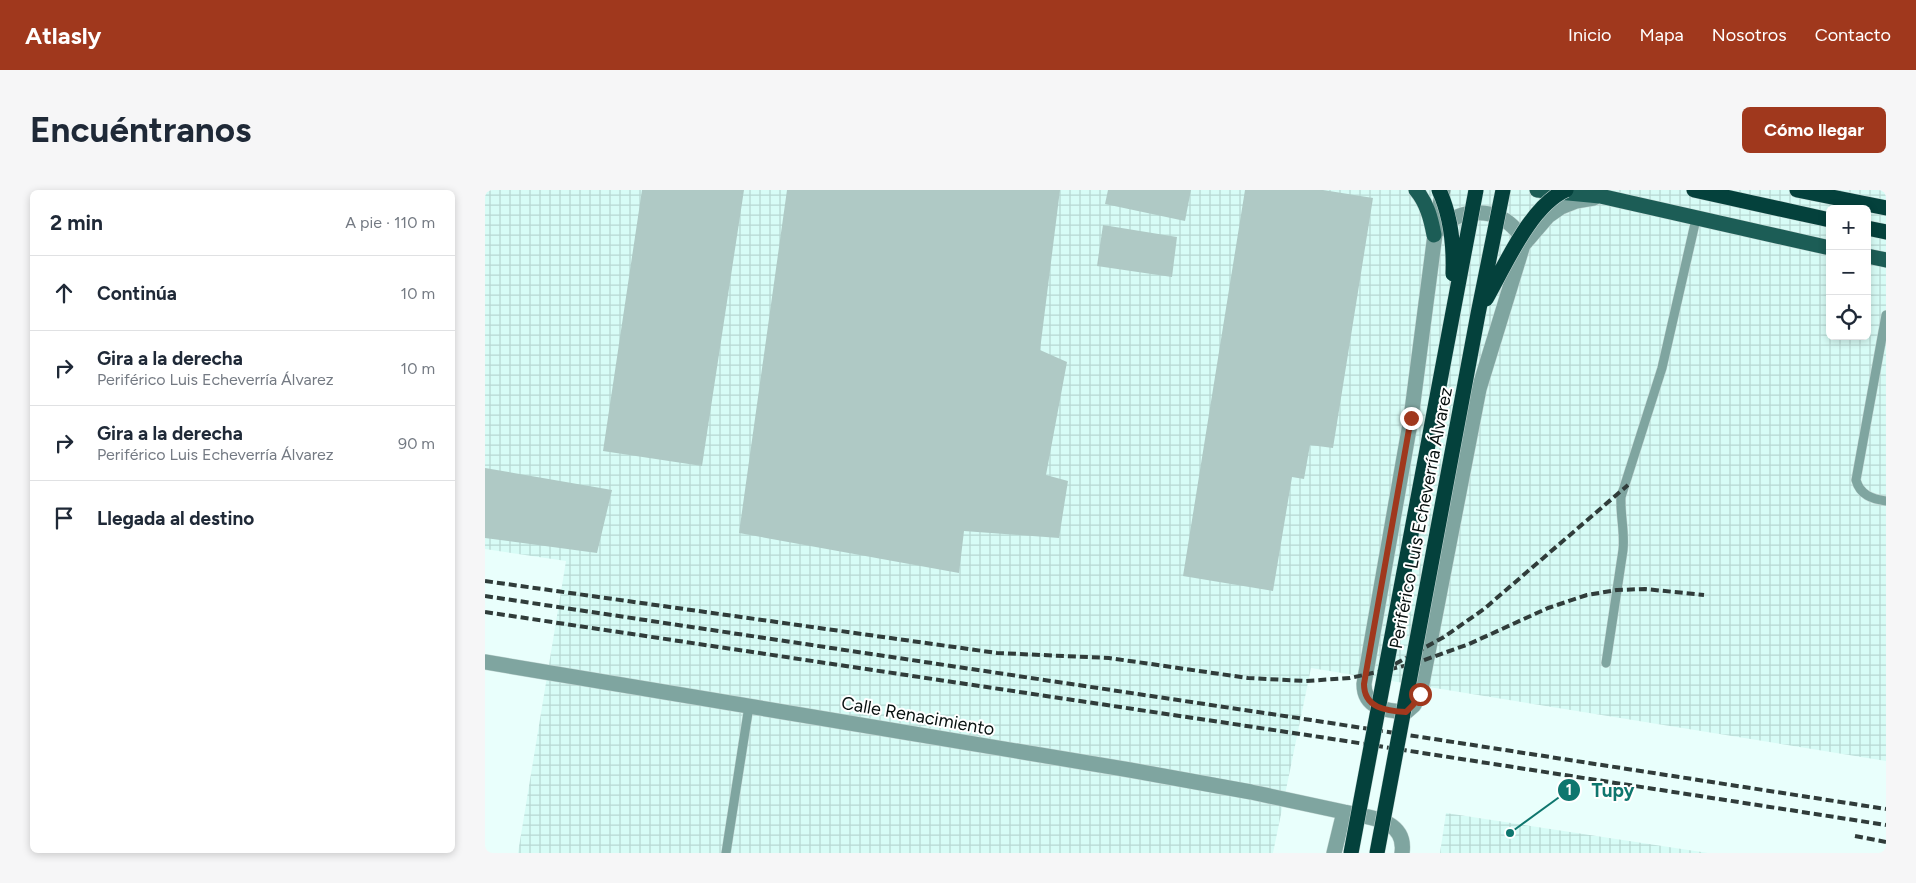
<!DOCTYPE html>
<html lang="es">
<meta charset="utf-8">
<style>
body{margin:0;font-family:Figtree,sans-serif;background:#f6f6f7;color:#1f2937}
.controls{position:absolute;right:15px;top:15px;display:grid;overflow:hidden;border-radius:8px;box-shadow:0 2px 8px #0003}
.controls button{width:45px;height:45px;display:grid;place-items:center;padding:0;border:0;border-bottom:1px solid #e0e1e3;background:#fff;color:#1f2937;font:25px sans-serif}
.stop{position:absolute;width:15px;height:15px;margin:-11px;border:4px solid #a0381d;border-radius:50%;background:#fff}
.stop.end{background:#a0381d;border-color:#fff;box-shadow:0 1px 5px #0008}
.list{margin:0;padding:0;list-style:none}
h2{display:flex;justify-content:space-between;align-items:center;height:65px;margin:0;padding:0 20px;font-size:21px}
h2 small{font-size:16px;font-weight:400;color:#747a83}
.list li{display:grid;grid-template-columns:32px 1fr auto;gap:15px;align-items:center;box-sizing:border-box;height:75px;padding:0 20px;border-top:1px solid #e0e1e3}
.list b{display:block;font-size:19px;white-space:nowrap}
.list p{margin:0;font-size:16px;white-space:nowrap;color:#747a83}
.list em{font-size:16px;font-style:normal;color:#747a83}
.icon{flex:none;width:28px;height:28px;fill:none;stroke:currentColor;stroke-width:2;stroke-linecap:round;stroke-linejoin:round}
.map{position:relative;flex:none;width:1401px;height:663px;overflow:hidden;border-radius:8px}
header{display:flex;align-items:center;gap:30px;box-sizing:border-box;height:70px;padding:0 25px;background:#a0381d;color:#fff}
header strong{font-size:24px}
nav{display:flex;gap:28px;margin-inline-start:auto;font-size:18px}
.intro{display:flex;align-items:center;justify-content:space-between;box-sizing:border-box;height:120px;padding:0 30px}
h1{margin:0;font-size:35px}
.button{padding:12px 22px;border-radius:8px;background:#a0381d;color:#fff;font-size:18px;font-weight:700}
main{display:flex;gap:30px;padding:0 30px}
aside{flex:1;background:#fff;border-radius:8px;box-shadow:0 2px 8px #0003}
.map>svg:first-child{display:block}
</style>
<header>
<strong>Atlasly</strong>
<nav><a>Inicio</a><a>Mapa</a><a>Nosotros</a><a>Contacto</a></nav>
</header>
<div class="intro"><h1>Encuéntranos</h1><a class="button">Cómo llegar</a></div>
<main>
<aside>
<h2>2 min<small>A pie · 110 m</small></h2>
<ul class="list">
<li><svg class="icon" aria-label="ahead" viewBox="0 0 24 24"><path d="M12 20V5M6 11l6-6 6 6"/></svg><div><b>Continúa</b></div><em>10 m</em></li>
<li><svg class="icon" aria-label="right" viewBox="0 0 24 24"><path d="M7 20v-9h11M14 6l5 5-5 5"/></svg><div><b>Gira a la derecha</b><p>Periférico Luis Echeverría Álvarez</p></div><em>10 m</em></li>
<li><svg class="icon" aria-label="right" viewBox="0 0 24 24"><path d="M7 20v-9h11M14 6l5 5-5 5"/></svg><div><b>Gira a la derecha</b><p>Periférico Luis Echeverría Álvarez</p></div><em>90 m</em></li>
<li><svg class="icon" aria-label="arrive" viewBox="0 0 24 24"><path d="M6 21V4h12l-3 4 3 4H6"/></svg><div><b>Llegada al destino</b></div></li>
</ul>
</aside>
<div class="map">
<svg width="1401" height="663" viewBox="0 0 1401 663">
<defs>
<pattern id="industrial-grid" width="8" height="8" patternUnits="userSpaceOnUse" patternTransform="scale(1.25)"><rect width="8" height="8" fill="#d7fcf6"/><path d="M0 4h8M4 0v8" fill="none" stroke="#b7d7d2"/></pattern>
</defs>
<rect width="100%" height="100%" fill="#e9fffc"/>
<path fill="url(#industrial-grid)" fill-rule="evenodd" d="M0,0h1401v571l-575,-93 -38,185h-755l48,-292 -81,-12zM1345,19h37v127h-37z
M961,623l262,40h-268z"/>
<path fill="#afc9c5" d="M157,0h102l-42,276 -99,-15z
M302,0h273l-20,160 27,12 -21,113 22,6 -9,57 -95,-7 -5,42 -220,-40z
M623,0h83l-6,31 -80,-17z
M760,0h78l50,8 -40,250 -23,-3 -6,34 -12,-2 -19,114 -90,-15z
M618,35l74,12 -5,40 -75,-11z
M0,278l127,22 -15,63 -112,-15z"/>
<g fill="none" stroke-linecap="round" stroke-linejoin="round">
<defs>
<path id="lane" d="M1401,125l-30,165c4,15 16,19 30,21
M1121,473l17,-113c2,-18 -3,-35 -2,-53l41,-129 34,-149
M241,663l23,-147"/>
<path id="street" d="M958,0l-6,29 -26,199 -47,266c0,24 22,27 42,28l8,-7 6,-11 59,-305 44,-144 25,-29 13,-9 15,-6 18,-3
M955,39c20,-22 57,-22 77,2 3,4 4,10 6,14
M0,472l645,108 121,22 93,20
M849,663l10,-41c24,5 63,7 58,41"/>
<path id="primary" d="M931,0c11,13 15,29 18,45
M1052,0l63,6 230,52
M1382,66l19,4"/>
<path id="highway" d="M1209,0l136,30
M1312,0l89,18
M1382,38l19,4"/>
</defs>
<use href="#lane" stroke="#c5d9d6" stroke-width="10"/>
<use href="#street" stroke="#c5d9d6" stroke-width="16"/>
<use href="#primary" stroke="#c5d9d6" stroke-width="16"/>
<use href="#highway" stroke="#c5d9d6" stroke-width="16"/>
<use href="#lane" stroke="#7fa5a0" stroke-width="9"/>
<use href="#street" stroke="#7fa5a0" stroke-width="15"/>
<use href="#primary" stroke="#1c5d56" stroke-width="15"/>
<use href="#highway" stroke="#04413c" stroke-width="15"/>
<path stroke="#303c3a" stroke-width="4" stroke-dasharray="8 4" stroke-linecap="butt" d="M0,391l512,72 112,5 139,20 58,3 44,-3 63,-14 56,-20 79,-36 39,-13 30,-5 28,-1 59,6
M0,406l826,124 575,89
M0,422l822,123 579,90
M910,474l49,-27 40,-28 144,-124
M1370,646l31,6"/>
<defs>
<path id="highway-bridge" d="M954,0c12,26 15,55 14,84
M1001,109c19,-33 44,-93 80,-109
M866,663l125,-663
M892,663l101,-539 25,-124"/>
</defs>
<use href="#highway-bridge" stroke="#c5d9d6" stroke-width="16" stroke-linecap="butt"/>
<use href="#highway-bridge" stroke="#04413c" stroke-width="15"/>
</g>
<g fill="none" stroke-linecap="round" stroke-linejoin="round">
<path stroke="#a0381d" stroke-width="6" d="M926,228l-47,266c0,24 22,27 42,28l7,-7 7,-11"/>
</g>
<g text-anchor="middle" stroke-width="4" stroke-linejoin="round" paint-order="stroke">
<g font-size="18" fill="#081110" stroke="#fff">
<text transform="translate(936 328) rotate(-79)" y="6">Periférico Luis Echeverría Álvarez</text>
<text transform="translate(433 526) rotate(10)" y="6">Calle Renacimiento</text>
</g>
</g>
<path fill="none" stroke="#0f766e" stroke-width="2" d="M1025 643L1084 600"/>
<g fill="#0f766e" stroke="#fff" stroke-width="2">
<circle cx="1025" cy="643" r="5"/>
<circle cx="1084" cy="600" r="12"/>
</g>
<g font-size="15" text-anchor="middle" font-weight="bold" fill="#fff">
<text x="1084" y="605">1</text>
</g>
<g font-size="19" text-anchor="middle" font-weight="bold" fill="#0f766e" stroke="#fff" stroke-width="4" stroke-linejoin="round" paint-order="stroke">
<text x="1128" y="607">Tupy</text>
</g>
</svg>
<div class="controls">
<button>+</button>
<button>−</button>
<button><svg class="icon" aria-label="locate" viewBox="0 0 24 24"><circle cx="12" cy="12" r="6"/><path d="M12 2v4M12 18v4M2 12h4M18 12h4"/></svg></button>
</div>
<div class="stop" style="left:935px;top:504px"></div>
<div class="stop end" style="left:926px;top:228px"></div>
</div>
</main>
